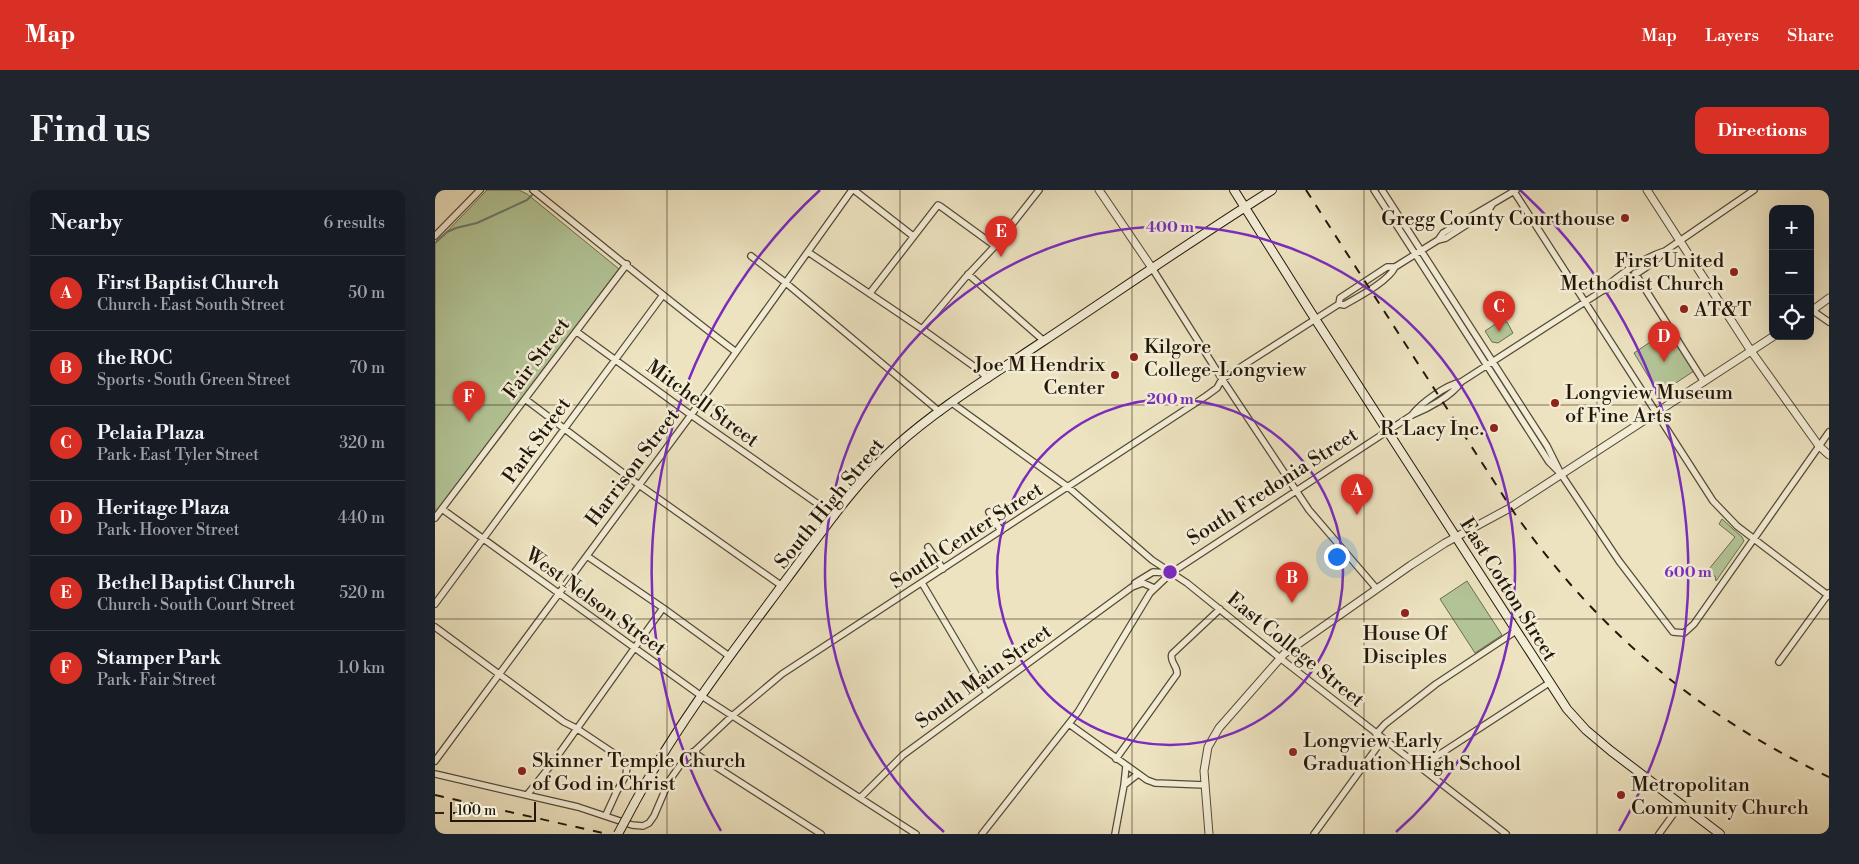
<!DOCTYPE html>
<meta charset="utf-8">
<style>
body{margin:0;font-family:"Libre Bodoni",serif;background:#20242c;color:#f1f3f6}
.controls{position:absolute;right:15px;top:15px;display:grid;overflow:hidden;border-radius:10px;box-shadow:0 5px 20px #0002}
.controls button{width:45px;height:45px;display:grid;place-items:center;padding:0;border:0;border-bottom:1px solid #363941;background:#171b24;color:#f1f3f6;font:25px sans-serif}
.scale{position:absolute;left:15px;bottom:12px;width:86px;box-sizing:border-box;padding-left:5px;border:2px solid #231709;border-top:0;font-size:14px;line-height:18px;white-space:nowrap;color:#231709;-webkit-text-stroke:4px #f3edd6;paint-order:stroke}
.you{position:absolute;left:901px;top:366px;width:18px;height:18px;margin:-12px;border:4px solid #fff;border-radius:50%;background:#1a73e8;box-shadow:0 0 0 8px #1a73e833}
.badge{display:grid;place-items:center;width:32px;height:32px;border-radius:50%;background:#d93025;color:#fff;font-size:16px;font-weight:700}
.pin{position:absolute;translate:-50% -41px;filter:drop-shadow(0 1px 2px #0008)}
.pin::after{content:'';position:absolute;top:26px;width:18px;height:15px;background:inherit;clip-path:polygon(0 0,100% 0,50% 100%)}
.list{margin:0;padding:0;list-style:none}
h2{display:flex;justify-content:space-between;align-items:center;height:65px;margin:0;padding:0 20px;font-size:21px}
h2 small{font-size:16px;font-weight:400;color:#9ea1a6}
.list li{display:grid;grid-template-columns:32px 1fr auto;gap:15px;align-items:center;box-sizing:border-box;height:75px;padding:0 20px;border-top:1px solid #363941}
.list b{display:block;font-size:19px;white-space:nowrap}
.list p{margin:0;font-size:16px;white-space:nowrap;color:#9ea1a6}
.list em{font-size:16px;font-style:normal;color:#9ea1a6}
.icon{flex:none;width:28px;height:28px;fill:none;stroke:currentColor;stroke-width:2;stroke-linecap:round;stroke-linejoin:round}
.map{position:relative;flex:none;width:1394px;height:644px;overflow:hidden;border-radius:10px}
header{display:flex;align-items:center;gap:30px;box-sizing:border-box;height:70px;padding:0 25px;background:#d93025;color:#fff}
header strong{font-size:24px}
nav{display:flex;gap:28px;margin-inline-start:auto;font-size:18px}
.intro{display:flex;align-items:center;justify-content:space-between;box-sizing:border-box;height:120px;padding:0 30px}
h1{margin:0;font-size:35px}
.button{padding:12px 22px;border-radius:10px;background:#d93025;color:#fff;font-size:18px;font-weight:700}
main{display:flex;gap:30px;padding:0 30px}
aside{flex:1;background:#171b24;border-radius:10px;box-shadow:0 5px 20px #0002}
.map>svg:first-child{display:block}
</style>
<header>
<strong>Map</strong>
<nav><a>Map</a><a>Layers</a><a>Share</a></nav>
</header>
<div class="intro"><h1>Find us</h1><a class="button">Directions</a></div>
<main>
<aside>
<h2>Nearby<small>6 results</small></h2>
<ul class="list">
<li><span class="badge">A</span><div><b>First Baptist Church</b><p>Church · East South Street</p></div><em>50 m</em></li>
<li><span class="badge">B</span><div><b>the ROC</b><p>Sports · South Green Street</p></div><em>70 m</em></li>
<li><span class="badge">C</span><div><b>Pelaia Plaza</b><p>Park · East Tyler Street</p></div><em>320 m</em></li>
<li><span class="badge">D</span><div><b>Heritage Plaza</b><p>Park · Hoover Street</p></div><em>440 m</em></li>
<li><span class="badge">E</span><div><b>Bethel Baptist Church</b><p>Church · South Court Street</p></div><em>520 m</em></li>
<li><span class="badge">F</span><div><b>Stamper Park</b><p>Park · Fair Street</p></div><em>1.0 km</em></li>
</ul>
</aside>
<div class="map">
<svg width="1394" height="644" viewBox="0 0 1394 644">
<rect width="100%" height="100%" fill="#ede3c0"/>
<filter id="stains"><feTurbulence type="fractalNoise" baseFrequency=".004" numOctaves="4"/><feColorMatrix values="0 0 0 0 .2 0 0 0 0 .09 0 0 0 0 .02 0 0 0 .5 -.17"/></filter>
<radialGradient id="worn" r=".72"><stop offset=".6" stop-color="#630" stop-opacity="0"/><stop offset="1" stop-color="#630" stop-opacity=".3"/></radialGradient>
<path fill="#b3c597" stroke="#6b6e50" d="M52,0h32l8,4 92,75 -184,244v-269z
M1068,129l2,3h2l6,11 -15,10 -6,-1 -7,-11z
M1233,140l26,41 -35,23 -25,-41z
M1287,329l20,18 2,4 -28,40 -1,-5 -4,-1v4l-3,-3 2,-3 -2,-1 -2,3 -1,-1 30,-37 -16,-13z
M1032,391l35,54 -27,18 -35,-54z"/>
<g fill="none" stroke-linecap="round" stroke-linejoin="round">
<path stroke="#6a7b6e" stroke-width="2" d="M1,52l11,-10 9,-4 21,-5 50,-23 5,-5"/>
<defs>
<path id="minor" d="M98,0c68,54 134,110 203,162
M419,0l59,46
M939,0l175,272 12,12 58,87 54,71 11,1 10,-9 135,-192
M947,0l165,256 12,24
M1078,0l200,311 24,25 92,70
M0,46l45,-46
M1003,50l8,-2 42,-27 4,-6
M373,62l114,77 57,41 9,9
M316,66l35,27 154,129
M717,78l70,111 87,131 67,78
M1200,83l69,109
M533,84l76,67
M1168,100c15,-15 42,-33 62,-39
M435,103l68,-88 2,1 55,40
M904,114l1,-6 47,-31h8l43,-27 5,-7 73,-43
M1378,121l16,11
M487,139l43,-51 30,-32 44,-56
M142,142l114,83 144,101
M90,209l114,86 143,101
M517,213l116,84 84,73 35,23 93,75 226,176
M977,225c9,-12 34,-30 49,-33
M7,319l258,186 216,139
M554,322l12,19
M0,328l192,-254
M493,357l15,22
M152,366l76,52 66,48
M487,393l65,110
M700,393l18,-11 17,1
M0,414l228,-309
M0,437l129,95 12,6 48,32 3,6 -1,9 -10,18 -10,22
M1344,472l50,-69
M634,534l78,56 8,3 50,2
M941,544l9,-10 51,-40 80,-53
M258,562l128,82
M681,569l61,-85c1,-8 -8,-12 -5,-20l48,-45
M0,571l256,-346 161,-225
M691,576l-2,19 14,-11
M985,577l129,-84
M0,584l143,33 54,18 11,1 6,-3 5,-7 15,-35 12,-17 51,-48 50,-42 424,-278 11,-8 5,-9 117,-75 5,1c14,-8 45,-24 51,-38
M92,605l24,-30 112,-157
M425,608l43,-43 229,-168 11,-4 11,5
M547,644l96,-122 72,-119 21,-20 241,-158c15,-6 40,-19 49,-33l141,-91c22,-9 47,-23 63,-40l89,-61
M680,644l9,-49
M879,644l69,-95
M1224,644l21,-29"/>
<path id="tertiary" d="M664,0l53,78
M1212,0l104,161 68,95 10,9
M1375,122l19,-14
M774,644l-5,-63 4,-24 11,-19 65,-74 127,-89 34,-22 63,-34 266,-173"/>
<path id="secondary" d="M799,0l76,121 257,398 19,21 25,21 109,83
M199,614c43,-80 98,-151 152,-224 34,-45 67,-95 109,-133 44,-40 98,-72 147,-105 77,-51 152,-103 230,-152"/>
</defs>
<use href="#minor" stroke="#564a37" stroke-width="8"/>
<use href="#tertiary" stroke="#564a37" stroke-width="9"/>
<use href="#secondary" stroke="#231709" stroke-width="10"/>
<use href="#minor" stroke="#f3edd6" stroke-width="5.5"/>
<use href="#tertiary" stroke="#f3edd6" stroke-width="7"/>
<use href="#secondary" stroke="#f3edd6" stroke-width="8"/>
<path stroke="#231709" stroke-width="2" stroke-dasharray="9 9" stroke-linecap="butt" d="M871,0l209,324c84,118 183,201 314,263
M0,605l172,39
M0,623h57"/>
<defs>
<path id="secondary-bridge" d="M183,644l16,-30"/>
</defs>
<use href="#secondary-bridge" stroke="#231709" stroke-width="10" stroke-linecap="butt"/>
<use href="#secondary-bridge" stroke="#f3edd6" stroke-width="8"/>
</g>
<path fill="none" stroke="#231709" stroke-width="1" stroke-opacity="0.55" d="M232,0v644M465,0v644M697,0v644M929,0v644M1162,0v644M0,215h1394M0,429h1394"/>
<g fill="none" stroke="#7b2cbf" stroke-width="2.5">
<circle cx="735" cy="382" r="173"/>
<path d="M509 642A345 345 0 1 1 961 642"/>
<path d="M286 641A518 518 0 0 1 385 0M1085 0A518 518 0 0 1 1184 641"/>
</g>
<g fill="#8f2418" stroke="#f3edd6" stroke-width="2">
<circle cx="1190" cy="28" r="5"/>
<circle cx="1299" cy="82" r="5"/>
<circle cx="1249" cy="119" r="5"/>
<circle cx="699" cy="167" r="5"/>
<circle cx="680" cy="185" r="5"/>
<circle cx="1120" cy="213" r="5"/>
<circle cx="1059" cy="238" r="5"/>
<circle cx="970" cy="423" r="5"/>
<circle cx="858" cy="562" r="5"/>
<circle cx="87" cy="581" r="5"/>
<circle cx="1186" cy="605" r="5"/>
</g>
<g text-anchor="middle" stroke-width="5" stroke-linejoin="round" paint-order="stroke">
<g font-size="20" fill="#231709" stroke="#f3edd6" text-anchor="start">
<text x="1180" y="35" text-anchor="end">Gregg County Courthouse</text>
<text x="1289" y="77" text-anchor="end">First United<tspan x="1289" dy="23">Methodist Church</tspan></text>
<text x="1259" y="126">AT&amp;T</text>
<text x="709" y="163">Kilgore<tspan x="709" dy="23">College-Longview</tspan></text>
<text x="670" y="181" text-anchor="end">Joe M Hendrix<tspan x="670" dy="23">Center</tspan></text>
<text x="1130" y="209">Longview Museum<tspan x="1130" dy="23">of Fine Arts</tspan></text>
<text x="1049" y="245" text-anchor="end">R. Lacy Inc.</text>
<text x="970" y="450" text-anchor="middle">House Of<tspan x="970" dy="23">Disciples</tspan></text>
<text x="868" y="557">Longview Early<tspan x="868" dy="23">Graduation High School</tspan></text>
<text x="97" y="577">Skinner Temple Church<tspan x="97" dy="23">of God in Christ</tspan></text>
<text x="1196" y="601">Metropolitan<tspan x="1196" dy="23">Community Church</tspan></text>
</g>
<g font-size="20" fill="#231709" stroke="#f3edd6">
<text transform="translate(101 168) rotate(-53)" y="7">Fair Street</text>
<text transform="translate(268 213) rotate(36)" y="7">Mitchell Street</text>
<text transform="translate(101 250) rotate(-54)" y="7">Park Street</text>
<text transform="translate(197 277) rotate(-53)" y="7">Harrison Street</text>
<text transform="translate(837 296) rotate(-33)" y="7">South Fredonia Street</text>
<text transform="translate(394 313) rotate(-51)" y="7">South High Street</text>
<text transform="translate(531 345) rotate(-33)" y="7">South Center Street</text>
<text transform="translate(1074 399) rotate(58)" y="7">East Cotton Street</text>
<text transform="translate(161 411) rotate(36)" y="7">West Nelson Street</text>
<text transform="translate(861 459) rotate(39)" y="7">East College Street</text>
<text transform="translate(548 486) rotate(-36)" y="7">South Main Street</text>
</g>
</g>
<circle cx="735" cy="382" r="8" fill="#7b2cbf" stroke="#f3edd6" stroke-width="2.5"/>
<g font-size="15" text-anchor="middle" font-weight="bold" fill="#7b2cbf" stroke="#f3edd6" stroke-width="5" stroke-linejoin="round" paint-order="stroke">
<text x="735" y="42">400 m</text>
<text x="735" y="214">200 m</text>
<text x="1253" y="387">600 m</text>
</g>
<rect width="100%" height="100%" filter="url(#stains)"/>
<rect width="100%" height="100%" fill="url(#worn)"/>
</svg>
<div class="controls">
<button>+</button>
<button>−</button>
<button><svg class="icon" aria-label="locate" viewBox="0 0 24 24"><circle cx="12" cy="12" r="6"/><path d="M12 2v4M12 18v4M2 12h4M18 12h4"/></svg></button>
</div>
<div class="scale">100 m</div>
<div class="you"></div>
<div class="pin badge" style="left:922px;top:325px">A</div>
<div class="pin badge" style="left:857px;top:413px">B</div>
<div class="pin badge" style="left:1064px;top:142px">C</div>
<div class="pin badge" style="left:1229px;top:172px">D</div>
<div class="pin badge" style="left:566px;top:67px">E</div>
<div class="pin badge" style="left:34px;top:232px">F</div>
</div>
</main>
